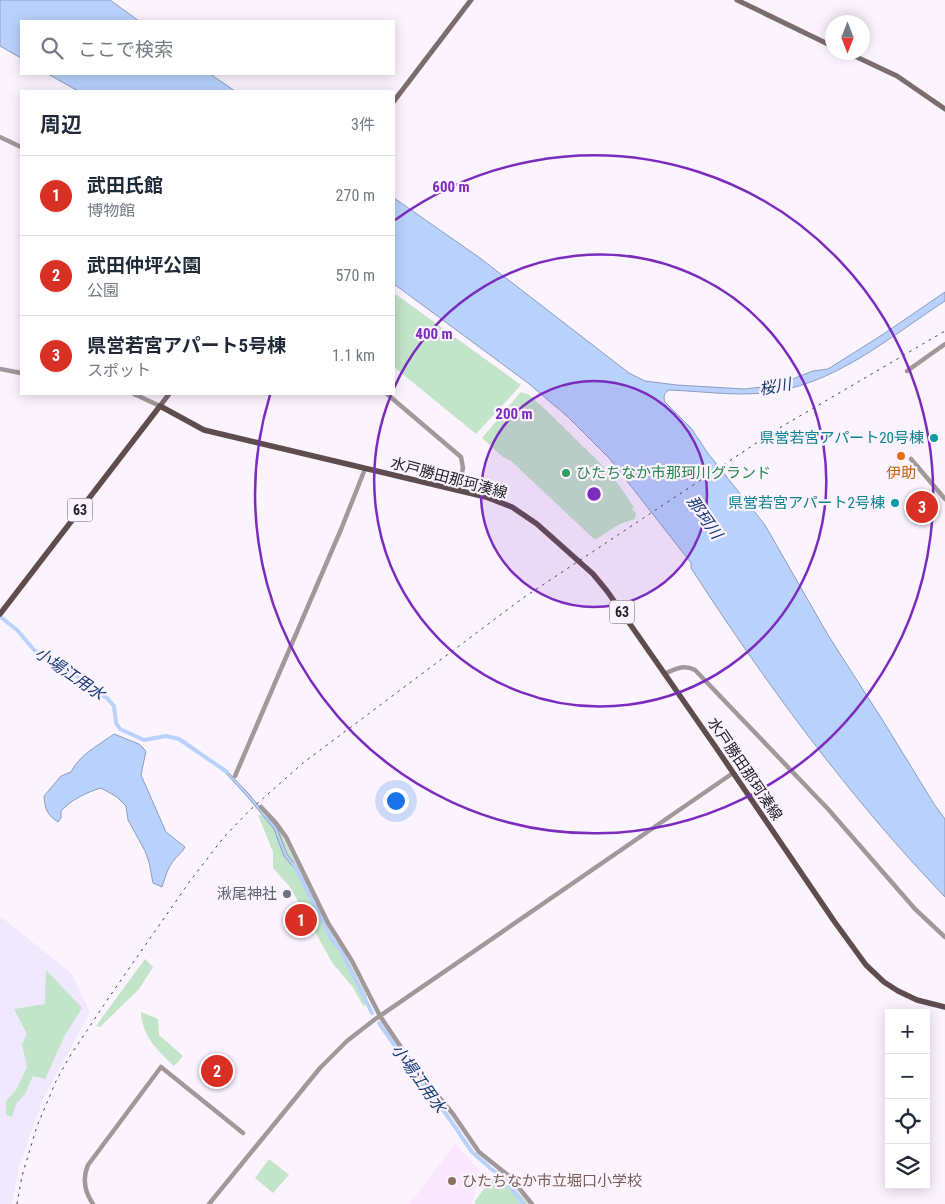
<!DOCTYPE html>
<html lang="ja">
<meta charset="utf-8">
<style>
body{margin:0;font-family:"Roboto Condensed","Noto Sans JP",sans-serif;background:#f2f2f3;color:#1f2937}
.controls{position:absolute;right:15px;bottom:15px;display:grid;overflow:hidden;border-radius:0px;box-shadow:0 2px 12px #0003}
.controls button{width:45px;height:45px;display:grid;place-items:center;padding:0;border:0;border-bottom:1px solid #e0e1e3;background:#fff;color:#1f2937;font:25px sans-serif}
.compass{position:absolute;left:825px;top:15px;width:45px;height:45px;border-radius:50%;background:#fff;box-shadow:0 2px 12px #0003;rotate:180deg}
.you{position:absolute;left:395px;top:800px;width:18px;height:18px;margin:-12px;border:4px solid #fff;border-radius:50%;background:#1a73e8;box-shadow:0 0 0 8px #1a73e833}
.badge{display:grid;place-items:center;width:32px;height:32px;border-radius:50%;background:#d93025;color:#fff;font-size:16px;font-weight:700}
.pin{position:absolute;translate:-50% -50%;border:2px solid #fff;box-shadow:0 1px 5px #0006}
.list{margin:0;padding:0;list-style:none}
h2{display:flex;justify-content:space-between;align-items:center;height:65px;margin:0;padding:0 20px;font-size:21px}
h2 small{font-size:16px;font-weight:400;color:#747a83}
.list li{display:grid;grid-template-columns:32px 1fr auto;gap:15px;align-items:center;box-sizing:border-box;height:80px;padding:0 20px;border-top:1px solid #e0e1e3}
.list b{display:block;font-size:19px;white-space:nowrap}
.list p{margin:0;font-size:16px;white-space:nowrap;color:#747a83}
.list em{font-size:16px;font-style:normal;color:#747a83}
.icon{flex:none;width:28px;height:28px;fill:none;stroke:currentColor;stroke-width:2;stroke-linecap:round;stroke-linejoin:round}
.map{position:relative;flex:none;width:945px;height:1204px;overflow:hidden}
.search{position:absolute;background:#fff;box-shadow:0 2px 12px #0003;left:20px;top:20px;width:375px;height:55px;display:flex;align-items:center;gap:12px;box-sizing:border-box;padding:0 18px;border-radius:0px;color:#747a83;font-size:19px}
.panel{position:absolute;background:#fff;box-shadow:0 2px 12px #0003;left:20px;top:90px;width:375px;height:305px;border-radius:0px}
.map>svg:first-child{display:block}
</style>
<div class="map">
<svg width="945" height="1204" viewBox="0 0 945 1204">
<rect width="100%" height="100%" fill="#fbf3fe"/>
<path fill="#fae6ff" d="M455,1144l24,26 -7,34h-64l11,-12z"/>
<path fill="#f0e8fd" d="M0,916l72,58 18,38 -47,87 -24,68 -7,37h-12z"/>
<path fill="#c2e4c8" d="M394,293l127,92 -45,49 -82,-67z
M521,392l8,3 17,15 52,51 21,24 15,22 -2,2 4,4 -1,6 -15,5 -24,15h-2l-83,-78 -8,-4 -21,-19z
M258,815l10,1 11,13 50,100 21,34 17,33 -3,11 -12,-21 -19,-22 -43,-77 -17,-19v-16z
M145,959l8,8 -14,22 -39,38 -4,-1z
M46,970l36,38 -17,27 -20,44 -12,-3 -8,18 -9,10 -4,13 -6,-2v-14l10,-11 11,-23 -5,-23 5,-10 -13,-25 31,-5z
M141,1012l17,7 1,16 24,21 -9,10c-17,-16 -32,-30 -33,-54z
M217,1053l9,3 7,5 -15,16 -16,-12 5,-7z
M269,1159l20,16 -16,18 -18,-15z
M498,1170l31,34h-54v-3z"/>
<path fill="#b8d2fd" stroke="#8c9dbc" d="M0,0h110l29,21h-118v37l-21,-12z
M48,74h162l25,17h-157z
M394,198l86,60 149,115 16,8 32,4 68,4 32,-4 36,-14 15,-2 54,-34 63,-43v9c-57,37 -111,85 -181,92 -32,3 -65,-2 -95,-3 -5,3 -6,7 -4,12l26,26 16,24 58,73 63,110 57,89 49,80 11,15v78c-96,-100 -179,-213 -254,-329v-5l-82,-105 -41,-41 -40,-34 -134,-99z
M114,734l25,10 7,7 -5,24 25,57 19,15c-3,6 -7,8 -11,13 -6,7 -9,18 -12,27l-9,-4 -4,-21 -4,-11 -17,-31 -2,-14 -9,-9 -16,-9c-14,4 -30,12 -40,23v7l-3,4c-11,-7 -13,-13 -14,-26l17,-20 10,-4c8,-17 28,-27 43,-38z
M225,769l23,24 29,35 10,26 10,13 -3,1 -10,-12 -10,-27 -28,-34 -23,-25z"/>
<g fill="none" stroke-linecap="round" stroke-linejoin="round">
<path stroke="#b8d2fd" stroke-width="4" d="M2,618l15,12 18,21 45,27 7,9 20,11 7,8 2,17 4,6 24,11 22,-4 13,3 48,33
M294,865l4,7 33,66 10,13 31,62
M379,1023l39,56 21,25 21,30
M461,1136l11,16 16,14
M490,1168l16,12 9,13 9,11"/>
<path stroke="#a39899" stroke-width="4.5" d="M0,137l21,10
M0,369l21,4
M907,371l38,-27
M134,394l26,12
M387,394l74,63 2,11 -5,22
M911,459l34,40
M664,674c12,-5 19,-10 31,-4l133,139 87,100 30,28
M235,776l107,-249 23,-58
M261,807l15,16 10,14 42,86 24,38 28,55 35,52 38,46 26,38 30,24 23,28
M93,1204c-9,-13 -11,-25 -5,-39l73,-98 82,66
M209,1204l111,-136 27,-27 27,-21 359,-247"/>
<path stroke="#7b6c6d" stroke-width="5" d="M737,0l95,46
M846,52l51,24 48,33
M394,101l77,-101
M160,406l9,-12"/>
<path stroke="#5f4d4e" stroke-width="5.5" d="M0,614l160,-208 44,24 282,67 26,10 25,17 56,50 14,17 110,158 117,172 32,44 18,17 14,9 19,9 28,7"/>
<path stroke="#454046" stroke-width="1" stroke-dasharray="2.5 5" stroke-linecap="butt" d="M17,1204l5,-28 15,-50 20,-47 13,-23 42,-63 78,-112 34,-44 26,-27 53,-47 220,-165 253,-168 169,-99"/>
</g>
<circle cx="594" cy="494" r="113" fill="#7b2cbf" fill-opacity=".12"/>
<g fill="none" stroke="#7b2cbf" stroke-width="2.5">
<circle cx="594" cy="494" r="113"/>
<path d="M394 388A226 226 0 1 1 391 395"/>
<path d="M395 220A339 339 0 1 1 270 395"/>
</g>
<g fill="#0f9aa8" stroke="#fbf3fe" stroke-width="2">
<circle cx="934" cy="438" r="5"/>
<circle cx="895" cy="503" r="5"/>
</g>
<circle fill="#e8710a" stroke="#fbf3fe" stroke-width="2" cx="901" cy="456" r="5"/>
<circle fill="#2e9e5b" stroke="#fbf3fe" stroke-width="2" cx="566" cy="473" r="5"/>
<circle fill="#6b7280" stroke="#fbf3fe" stroke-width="2" cx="287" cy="894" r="5"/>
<circle fill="#8d6e63" stroke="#fbf3fe" stroke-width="2" cx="452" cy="1181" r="5"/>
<g text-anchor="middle" stroke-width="4.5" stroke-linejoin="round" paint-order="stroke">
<g fill="#fbf3fe" stroke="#655f67" stroke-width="1">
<rect x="67.5" y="498.5" width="25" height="23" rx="4"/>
<rect x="609.5" y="600.5" width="25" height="23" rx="4"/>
</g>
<g font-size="14" font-weight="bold" fill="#252026">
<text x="80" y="515">63</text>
<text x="622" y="617">63</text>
</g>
<g font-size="15" fill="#0d838f" stroke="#fbf3fe" text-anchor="end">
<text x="924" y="443">県営若宮アパート20号棟</text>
<text x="885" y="508">県営若宮アパート2号棟</text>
</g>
<g font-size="15" fill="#27864d" stroke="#fbf3fe" text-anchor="start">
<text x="576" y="478">ひたちなか市那珂川グランド</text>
</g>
<g font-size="15" fill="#c56008" stroke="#fbf3fe">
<text x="901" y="478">伊助</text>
</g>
<g font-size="15" fill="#252026" stroke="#fbf3fe">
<text transform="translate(449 478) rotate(15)" y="5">水戸勝田那珂湊線</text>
<text transform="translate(745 769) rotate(56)" y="5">水戸勝田那珂湊線</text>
</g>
<g font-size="15" fill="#5b616d" stroke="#fbf3fe" text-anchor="end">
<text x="277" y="899">湫尾神社</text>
</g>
<g font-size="15" fill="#785e54" stroke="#fbf3fe" text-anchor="start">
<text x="462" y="1186">ひたちなか市立堀口小学校</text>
</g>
<g font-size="16" font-style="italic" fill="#153976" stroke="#fbf3fe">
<text transform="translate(775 386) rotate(-10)" y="6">桜川</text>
<text transform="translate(705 517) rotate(55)" y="6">那珂川</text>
<text transform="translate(70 673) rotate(34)" y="6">小場江用水</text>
<text transform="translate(419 1078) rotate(54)" y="6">小場江用水</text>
</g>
</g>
<circle cx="594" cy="494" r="8" fill="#7b2cbf" stroke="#fbf3fe" stroke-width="2.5"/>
<g font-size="15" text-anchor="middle" font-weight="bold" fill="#7b2cbf" stroke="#fbf3fe" stroke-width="4.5" stroke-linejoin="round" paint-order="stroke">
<text x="451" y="192">600 m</text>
<text x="434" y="339">400 m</text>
<text x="514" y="419">200 m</text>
</g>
</svg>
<div class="controls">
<button>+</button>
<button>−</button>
<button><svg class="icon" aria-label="locate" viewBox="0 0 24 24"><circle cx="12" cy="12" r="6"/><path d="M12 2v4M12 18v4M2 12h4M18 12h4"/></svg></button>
<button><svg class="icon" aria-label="layers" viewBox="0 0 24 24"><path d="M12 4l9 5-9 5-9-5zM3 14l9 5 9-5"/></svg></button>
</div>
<svg class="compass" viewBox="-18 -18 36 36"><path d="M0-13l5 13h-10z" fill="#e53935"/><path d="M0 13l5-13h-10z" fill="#747a83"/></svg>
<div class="you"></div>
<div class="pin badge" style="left:301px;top:920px">1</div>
<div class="pin badge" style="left:217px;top:1071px">2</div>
<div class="pin badge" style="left:922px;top:507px">3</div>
<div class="search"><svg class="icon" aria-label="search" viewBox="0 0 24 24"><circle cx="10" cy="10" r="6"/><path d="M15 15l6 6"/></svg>ここで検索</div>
<section class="panel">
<h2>周辺<small>3件</small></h2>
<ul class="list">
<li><span class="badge">1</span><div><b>武田氏館</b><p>博物館</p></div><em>270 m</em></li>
<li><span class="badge">2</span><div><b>武田仲坪公園</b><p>公園</p></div><em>570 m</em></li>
<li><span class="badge">3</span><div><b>県営若宮アパート5号棟</b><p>スポット</p></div><em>1.1 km</em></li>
</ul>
</section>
</div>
